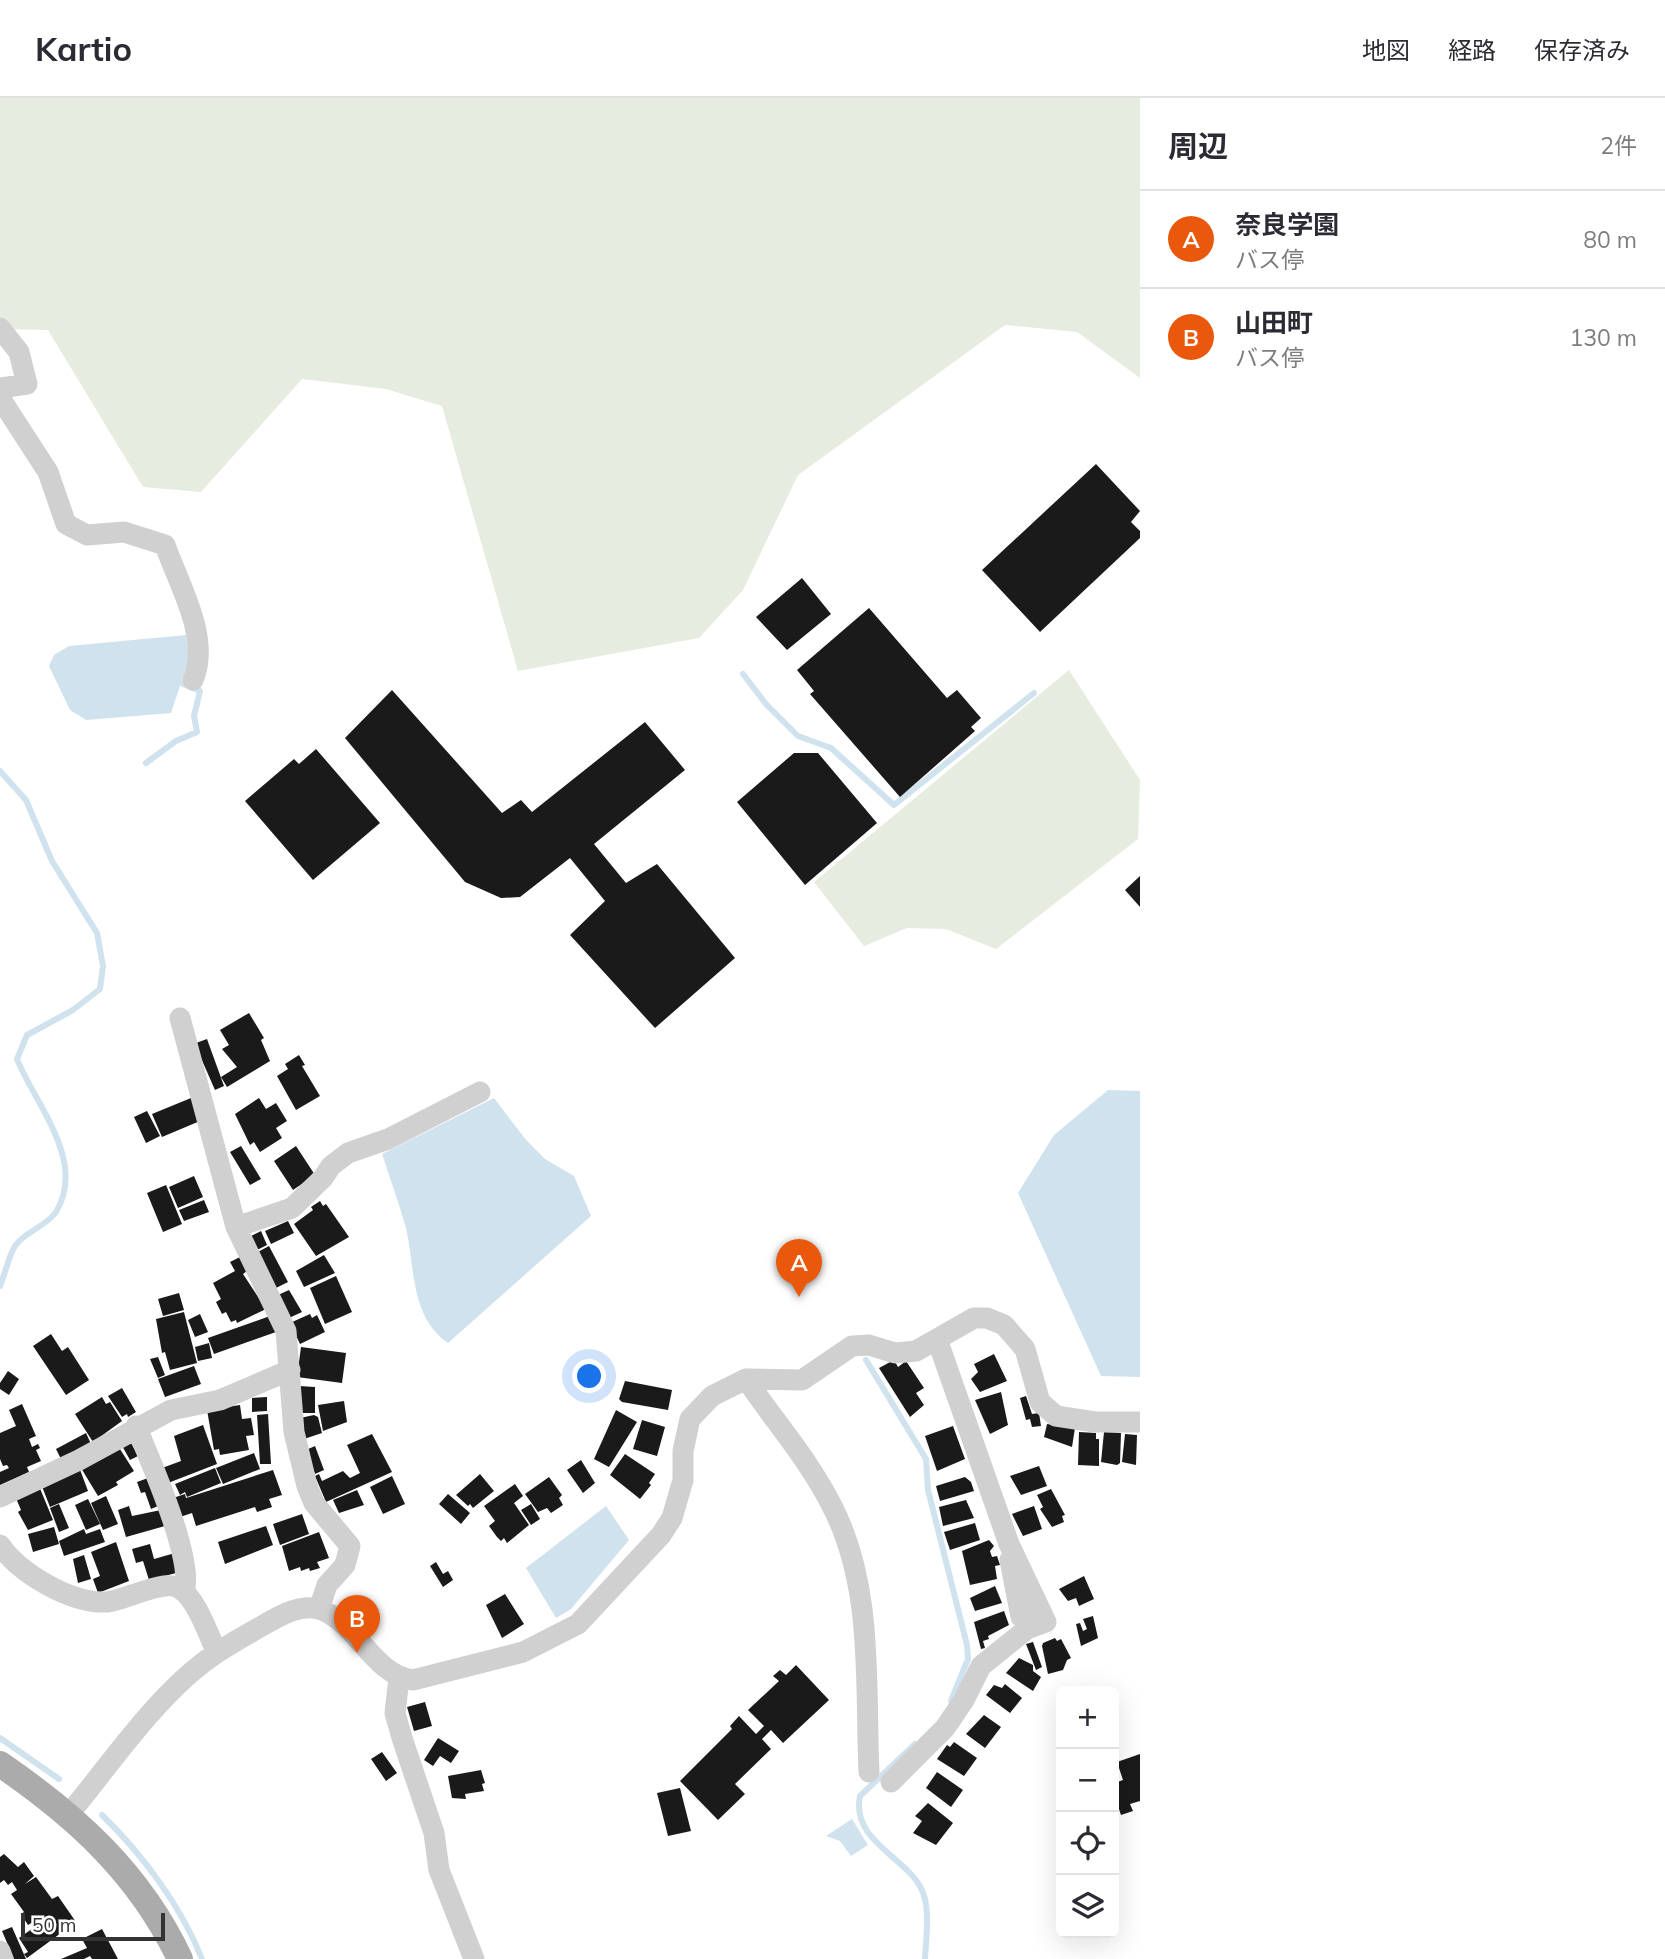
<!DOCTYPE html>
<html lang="ja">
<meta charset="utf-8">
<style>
body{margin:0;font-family:Mulish,"Noto Sans JP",sans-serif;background:#f7f7f7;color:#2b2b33}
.controls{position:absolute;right:21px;bottom:21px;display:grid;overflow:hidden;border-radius:10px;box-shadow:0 7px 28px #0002}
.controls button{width:63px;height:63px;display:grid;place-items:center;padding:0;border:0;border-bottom:2px solid #e1e1e2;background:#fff;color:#2b2b33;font:35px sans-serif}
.scale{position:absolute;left:21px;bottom:18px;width:144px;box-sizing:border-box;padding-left:7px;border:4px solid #333;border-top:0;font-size:19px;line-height:24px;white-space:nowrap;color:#333;-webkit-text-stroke:5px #fff;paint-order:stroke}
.you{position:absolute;left:590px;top:1279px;width:24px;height:24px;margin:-18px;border:5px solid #fff;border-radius:50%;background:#1a73e8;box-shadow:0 0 0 10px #1a73e833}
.badge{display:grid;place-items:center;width:46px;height:46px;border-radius:50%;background:#ea580c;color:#fff;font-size:23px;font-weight:700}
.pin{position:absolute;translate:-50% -58px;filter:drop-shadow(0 2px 4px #0008)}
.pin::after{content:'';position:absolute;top:37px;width:24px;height:21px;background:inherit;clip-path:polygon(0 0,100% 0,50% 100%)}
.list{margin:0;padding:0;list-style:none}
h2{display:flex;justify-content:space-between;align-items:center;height:91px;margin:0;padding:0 28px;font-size:30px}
h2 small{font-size:23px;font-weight:400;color:#7c7c81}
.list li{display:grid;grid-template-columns:46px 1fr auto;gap:21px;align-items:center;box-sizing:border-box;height:98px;padding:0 28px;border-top:2px solid #e1e1e2}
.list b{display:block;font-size:26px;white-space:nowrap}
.list p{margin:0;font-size:23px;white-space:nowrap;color:#7c7c81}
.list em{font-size:23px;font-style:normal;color:#7c7c81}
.icon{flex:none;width:38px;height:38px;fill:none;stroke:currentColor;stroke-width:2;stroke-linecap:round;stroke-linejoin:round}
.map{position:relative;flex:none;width:1140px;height:1861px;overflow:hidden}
header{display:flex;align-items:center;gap:42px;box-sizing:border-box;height:98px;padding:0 35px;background:#fff;border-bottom:2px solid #e1e1e2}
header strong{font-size:33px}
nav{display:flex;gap:38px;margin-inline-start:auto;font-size:24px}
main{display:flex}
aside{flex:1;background:#fff}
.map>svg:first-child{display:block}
</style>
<header>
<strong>Kartio</strong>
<nav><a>地図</a><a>経路</a><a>保存済み</a></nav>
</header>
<main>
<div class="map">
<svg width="1140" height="1861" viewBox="0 0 1140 1861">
<rect width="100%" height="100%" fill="#fff"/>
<path fill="#e6ecdf" d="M0,0h1140v280l-63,-46 -72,-7 -207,150 -55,115 -44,48 -181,33 -76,-265 -56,-17 -84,-10 -101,113 -58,-5 -95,-157 -48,-1z
M1069,572l71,110 -2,59 -142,110 -50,-20 -39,-1 -43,18 -50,-64z"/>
<path fill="#cfe2ee" d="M186,537l3,24 -18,54 -85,7 -16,-10 -21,-44 5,-11 15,-9z
M1108,992l32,1v286l-39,-1 -83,-183 36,-58z
M494,1000l32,42 19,19 29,17 17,40 -143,127c-38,-26 -33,-76 -42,-115 -7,-25 -16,-49 -24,-74z
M606,1408l23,34 -58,69 -15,9 -30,-50z
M852,1721l16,26 -17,11 -11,-15 -14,-5z"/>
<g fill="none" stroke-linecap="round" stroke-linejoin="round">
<path stroke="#cfe2ee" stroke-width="6" d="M743,576l23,30 32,32 33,12 63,57 140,-112
M146,665l30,-22 21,-9 -3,-16 6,-25 -19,-8
M0,673l26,29 26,61 45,72 6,33 -3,23 -27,21 -46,25 -10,24c18,45 70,102 39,153 -9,14 -32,20 -41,34 -7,12 -10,28 -15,40
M866,1262l60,99 2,31 39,155 1,14 -17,42
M0,1640l59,41
M915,1646l-55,52c-9,44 44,60 61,92 10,19 5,50 4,71
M102,1717c41,40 79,91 100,144"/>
</g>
<path fill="#1a1a1a" d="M1096,366l44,47 -9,11 9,9v7l-100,94 -58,-62z
M802,480l29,36 -44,36 -31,-33z
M869,510l78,90 10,-8 24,28 -10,9 4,4 -75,66 -90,-103 4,-3 -17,-21z
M392,592l110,123 19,-13 11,12 113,-90 40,48 -91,74 32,39 31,-19 78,94 -80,70 -85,-93 35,-34 -35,-43 -50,39 -19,1 -36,-16 -120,-144z
M316,651l64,74 -67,57 -68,-79 49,-42 5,5z
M794,655h24l59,70 -72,62 -68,-83z
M1140,778v31l-15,-17z
M249,915l15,25 -3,2 9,21 -43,26 -6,-10 16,-10 -15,-18 7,-4 -9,-15z
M207,941l17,47 -9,4 -18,-41 -1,-6z
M299,957l6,10 -3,1 18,30 -24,14 -19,-34 11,-7 -3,-5z
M191,1000l9,23 -38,16 -10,-23z
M259,1000l7,11 10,-6 11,18 -11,7 6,10 -22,14 -6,-10 -4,3 -15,-31z
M147,1013l13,25 -14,7 -12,-26z
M241,1048l20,33 -11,6 -20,-33z
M296,1048l19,29 -22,15 -19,-29z
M194,1078l9,21 -25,11 -9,-21z
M166,1087l16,39 -19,8 -16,-39z
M204,1102l5,12 -25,9 -5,-11z
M320,1103l3,5 3,-2 23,33 -33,19 -22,-32 19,-14 -2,-3z
M288,1123l6,12 -23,11 -6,-13z
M261,1133l6,14 -12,6 -6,-14z
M269,1148l19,36 -12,6 -20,-35z
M324,1157l11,18 -31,14 -8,-16z
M240,1159l7,14 -4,3 23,35 -29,14 -1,-3 -5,2 -5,-10 -4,2 -6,-12 5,-3 -8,-16 22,-12 -5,-9z
M336,1178l16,36 -27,12 -15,-36z
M289,1192l13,22 -13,6 -11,-23z
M179,1195l5,17 -21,6 -5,-17z
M184,1214l13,51 -27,7 -5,-18 -3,1 -6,-34z
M200,1216l8,18 -13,5 -7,-17z
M310,1216l2,4 5,-3 8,17 -25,12 -10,-21z
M270,1218l6,16 -62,22 -6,-16z
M51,1236l11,17 6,-4 21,33 -23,15 -33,-49z
M209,1245l3,15 -14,3 -3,-14z
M301,1249l45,6 -4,30 -45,-6z
M994,1256l13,27 -27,11 -9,-13 7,-7 -4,-8z
M158,1259l7,18 -7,3 -8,-19z
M894,1262l4,7 8,-6 18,27 -8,5 8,12 -14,12 -31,-49z
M194,1268l7,18 -36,13 -7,-18z
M8,1273l11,8 -10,16 -9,-6v-6z
M625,1283l47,9 -4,20 -46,-8 -3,-3z
M299,1288l16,1v26h-16z
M122,1290l14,24 -8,5 -1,-3 -5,3 -14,-21z
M1001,1294l7,33 -18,9 -15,-34z
M1026,1298l6,18 7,-1 2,13 -9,1 -2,-8 -4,1 -6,-22z
M102,1299l4,7 4,-2 12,19 -29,21 -18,-28z
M267,1299v14l-15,1v-14z
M344,1303l3,21 -24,9 -5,-26z
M22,1306l14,32 -7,3 3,8 6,-3 2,4 -4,2 5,11 -14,6 2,5 -29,13v-13l9,-4 -2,-3 -4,1 -3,-7v-26l16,-7 -7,-16z
M240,1307l2,14 9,-1 3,17 -8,1 3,14 -29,5 -1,-6 -5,1 -7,-40z
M616,1312l21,12 -28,45 -15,-8z
M268,1316l3,50h-11l-3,-49z
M314,1317l4,2 4,16 -18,6 -4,-21z
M642,1322l23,7 -8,29 -24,-7z
M1047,1326l28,4 -3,19 -28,-10z
M203,1327l14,39 -49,19 -6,-15 19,-7 -7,-25z
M953,1328l12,33 -28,12 -12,-35z
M1079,1334l17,1v6h3v27l-21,-1z
M1104,1334l17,1 -1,30 -3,2 -16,-3z
M86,1335l5,11 -30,15 -5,-10z
M372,1336l20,38 -66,30 -11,-26 4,-2 3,7 21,-10 7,7 10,-5 -13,-28z
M1125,1336l12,1 -1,30 -14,-3z
M129,1341l9,17 -8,4 -9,-16z
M118,1348l16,25 -18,11 2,3 -20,11 -17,-28z
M315,1348l9,24 -9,4 -9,-24z
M254,1355l6,16 -37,15 -7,-16z
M625,1356l30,20 -6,9 2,2 -11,14 -30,-24z
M581,1362l14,23 -12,10 -16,-23z
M1039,1368l8,20 -26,9 -11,-19z
M79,1369l9,24 -38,16 -9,-23z
M215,1370l6,15 -34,14 -2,-5 -5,3 -5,-11z
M273,1372l9,25 -13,4 3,8 -15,5 -2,-5 -59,19 -4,-13 -12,4 -7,-19 12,-4 1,4z
M480,1376l14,17 -21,17 -3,-4 -2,2 -12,-11z
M392,1378l13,28 -22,10 -13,-27z
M549,1379l13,18 -3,3 4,7 -12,8 -4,-5 -9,4 -13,-18z
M965,1379l6,5 3,9 -34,10 -4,-15z
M148,1380l10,28 -7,3 -6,-17 -4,1 -4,-11z
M515,1386l8,12 -9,7 15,22 -22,18 -3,-5 -3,3 -4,-4 -8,-11 6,-5 -11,-15z
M39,1388l14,34 -25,10 -10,-18 3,-2 -6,-14z
M1051,1391l14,26 -3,1 2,6 -12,5 -12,-18 3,-2 -6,-12z
M357,1392l7,15 -25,8 -6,-13z
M448,1396l22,19 -9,11 -22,-20z
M106,1398l12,28 -15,6 -12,-27z
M88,1401l12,25 -14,6 -11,-25z
M966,1402l8,18 -31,8 -4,-19z
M59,1406l10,24 -10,4 -9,-24z
M531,1406l9,15 -9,6 -10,-15z
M129,1408l3,10 29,-6 4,16 -39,11 -8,-27z
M1034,1408l8,23 -19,7 -11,-22z
M302,1416l7,20 -29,11 -7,-21z
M975,1425l5,17 -30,10 -6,-18z
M266,1428l7,19 -48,19 -7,-22z
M54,1429l5,17 -26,8 -5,-18z
M84,1431l2,5 14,-5 5,13 -41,14 -5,-15z
M319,1434l10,26 -12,4 3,6 -10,3 -1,-3 -8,3 -1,-4 -11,4 -7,-25z
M989,1442l5,6 -4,5 2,6 5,-1 3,9 -5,1 2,13 -27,6 -8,-34z
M116,1444l13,39 -31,12 -5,-14 7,-3 -9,-24z
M150,1446l4,15 21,-6 5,19 -31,8 -6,-19 -7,2 -4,-14z
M84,1457l7,24 -13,4 -5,-24z
M436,1464l7,12 5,-3 5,9 -10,7 -13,-21z
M1084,1478l10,23 -15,7 -3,-8 -8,3 -9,-12z
M995,1488l7,17 -27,8 -5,-13z
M505,1496l19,30 -22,14 -16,-33z
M1004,1513l5,14 -21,11 1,3 -6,2 2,7 -4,1 -7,-27z
M1093,1518l5,22 -17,8 -5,-22 4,-1 3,8 4,-2 -4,-10z
M1055,1540l2,3 4,-2 10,19 -4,2 -4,10 -15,4 -6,-28 1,-3z
M1033,1544l9,25 -6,3 -10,-26z
M1019,1560l14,7v6l8,6 -8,14 -27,-18z
M796,1567l33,35 -46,43 -12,-13 -9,9 9,10 -36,35 10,10 -27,26 -38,-39 52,-52 -2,-3 9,-10 17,18 8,-8 -16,-16 31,-29 -6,-5 7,-6 6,5z
M1005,1586l17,14 -12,15 -24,-18 8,-10 8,3z
M425,1604l7,24 -18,5 -7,-24z
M984,1617l17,12 -16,21 -19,-14z
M438,1640l21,13 -8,12 -11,-7 -7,10 -9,-6z
M954,1644l23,16 -13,18 -27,-17 10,-14 3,2z
M382,1654l15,21 -11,8 -15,-22z
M1140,1656v47l-10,3 3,7 -12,4 -7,-21v-11l9,-3 -6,-18z
M481,1672l4,13 -3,1 2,7 -19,3 1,5 -14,-1 -4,-22z
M937,1674l26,18 -12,17 -25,-19z
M680,1690l11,43 -23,5 -11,-43z
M928,1705l25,20 -17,22 -23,-12 9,-12 -7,-5z
M4,1756l14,13 6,-5 10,14 -9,8 11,-7 16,22 6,-3 18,26 -49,36 -3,-4 4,-2 -9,-14 17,-12 -3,-4 -5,3 -7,-11 3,-2 -13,-18 6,-4 -5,-8 -4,3 -4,-5 -4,3v-26z
M12,1829l14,32h-12l-12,-28z
M102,1831l16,30h-26l-2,-3 -6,3h-23l26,-11 -5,-9z"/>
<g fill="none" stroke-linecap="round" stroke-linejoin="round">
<path stroke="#d0d0d0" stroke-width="21" d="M0,230l19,24 8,32 -27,4
M0,300l48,74 18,52 21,11 37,-3 41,13c14,40 46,93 28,135
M180,920l56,209 50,104 8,101 13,54 7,17 36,43 -5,19 -18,20 -8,24
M236,1129l56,-19 31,-30 8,-12 17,-13 40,-14 92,-47
M746,1281c29,43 63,81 86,127 42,81 33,178 37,266
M136,1328c14,34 59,135 48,166
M0,1399l79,-37 92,-50 49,-10 70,-30
M0,1447c19,28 71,59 107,57 19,-2 56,-23 72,-14 18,11 29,46 38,65
M1010,1462l11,57
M399,1580l-4,35 7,25 32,95 5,37 35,89
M891,1684l54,-54 19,-28 17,-34 46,-37 19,-7 -37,-78 -72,-205
M69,1716c39,-47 83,-111 130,-148 19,-16 42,-28 63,-40 17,-10 40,-24 60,-16 36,15 51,64 91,70l110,-28 55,-28 83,-89 11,-17 11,-38v-29l7,-32 22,-23 34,-17 56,1 50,-34 17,-1 26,8 21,-2 58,-33h13l17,7 21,24 15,53 16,14 39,6h45
M0,1853l3,8"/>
<path stroke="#ababab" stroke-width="26" d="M0,1666c76,52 140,110 180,195"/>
</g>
</svg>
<div class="controls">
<button>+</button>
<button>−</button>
<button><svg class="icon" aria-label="locate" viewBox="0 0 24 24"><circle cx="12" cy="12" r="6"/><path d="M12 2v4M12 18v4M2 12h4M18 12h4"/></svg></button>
<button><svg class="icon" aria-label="layers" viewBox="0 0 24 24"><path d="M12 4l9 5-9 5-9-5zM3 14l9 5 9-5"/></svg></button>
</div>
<div class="scale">50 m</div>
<div class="you"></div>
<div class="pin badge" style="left:799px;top:1199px">A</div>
<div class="pin badge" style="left:357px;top:1555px">B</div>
</div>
<aside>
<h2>周辺<small>2件</small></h2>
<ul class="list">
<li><span class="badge">A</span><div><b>奈良学園</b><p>バス停</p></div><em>80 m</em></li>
<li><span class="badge">B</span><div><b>山田町</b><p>バス停</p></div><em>130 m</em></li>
</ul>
</aside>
</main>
